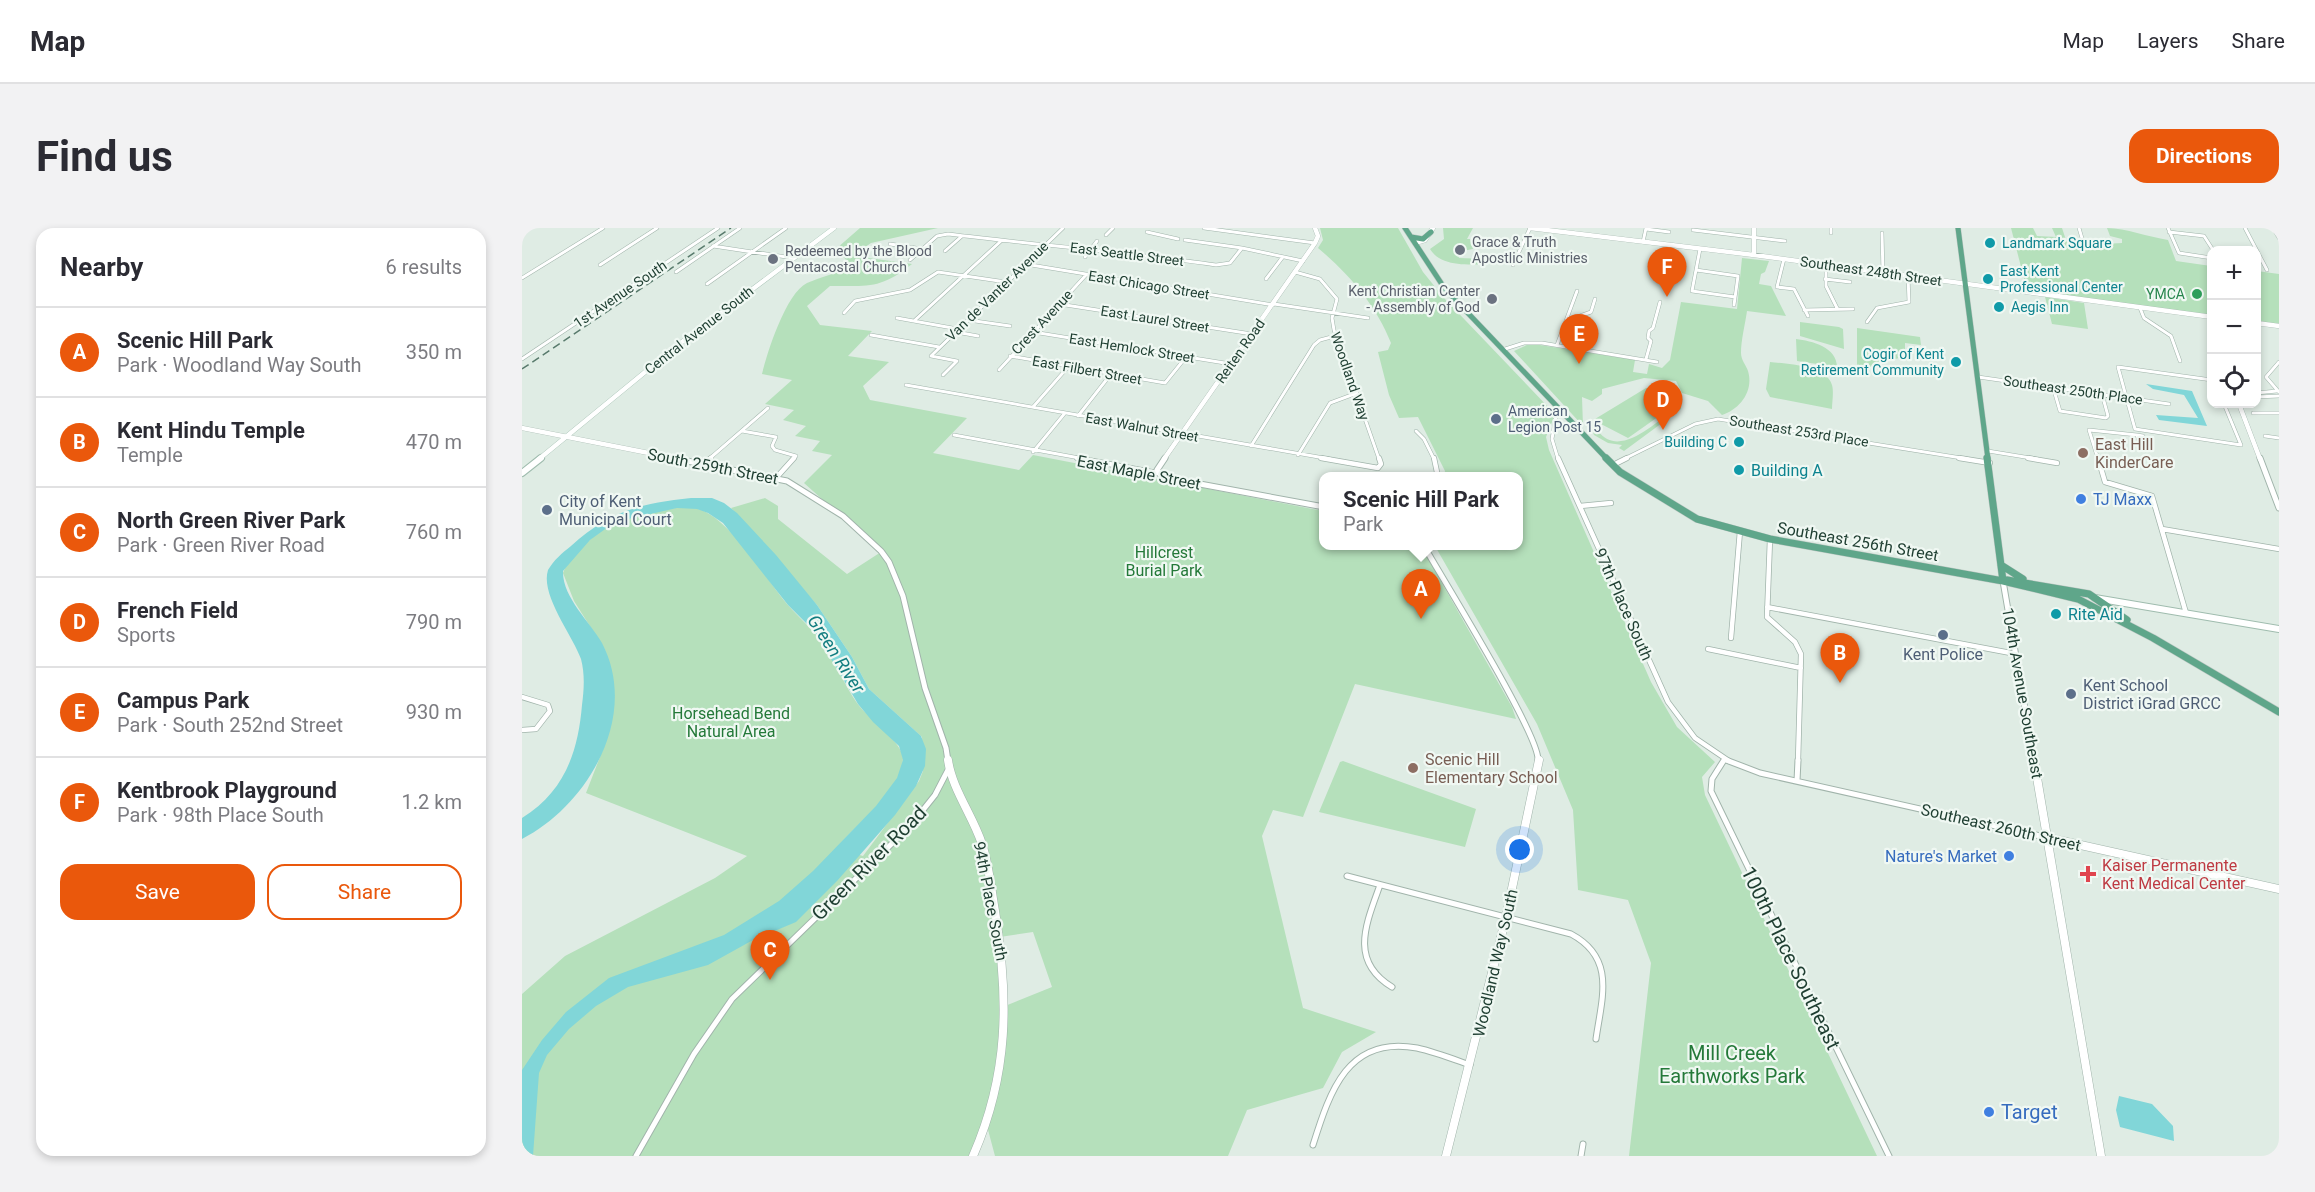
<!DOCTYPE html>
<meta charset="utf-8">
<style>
body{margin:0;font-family:Roboto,sans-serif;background:#f2f2f3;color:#2b2b33}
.controls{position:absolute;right:18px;top:18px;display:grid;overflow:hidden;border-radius:12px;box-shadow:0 3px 9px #0003}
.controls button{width:54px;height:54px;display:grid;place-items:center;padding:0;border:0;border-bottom:2px solid #e1e1e2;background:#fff;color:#2b2b33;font:30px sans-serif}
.you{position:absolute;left:998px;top:622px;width:21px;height:21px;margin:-15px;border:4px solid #fff;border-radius:50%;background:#1a73e8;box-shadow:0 0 0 9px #1a73e833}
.badge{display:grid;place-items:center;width:39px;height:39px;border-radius:50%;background:#ea580c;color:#fff;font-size:20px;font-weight:700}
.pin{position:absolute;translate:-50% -50px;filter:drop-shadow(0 2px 3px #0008)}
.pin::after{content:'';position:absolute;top:32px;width:21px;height:18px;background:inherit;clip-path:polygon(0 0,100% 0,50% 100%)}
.popup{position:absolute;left:797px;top:244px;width:204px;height:78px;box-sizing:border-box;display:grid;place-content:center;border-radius:12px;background:#fff;filter:drop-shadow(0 2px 4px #0005);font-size:20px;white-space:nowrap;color:#7c7c81}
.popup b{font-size:22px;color:#2b2b33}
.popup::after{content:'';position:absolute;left:50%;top:100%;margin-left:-12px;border:12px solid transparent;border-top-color:#fff}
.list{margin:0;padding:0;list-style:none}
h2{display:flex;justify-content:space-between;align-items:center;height:78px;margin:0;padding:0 24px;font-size:26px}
h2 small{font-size:20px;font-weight:400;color:#7c7c81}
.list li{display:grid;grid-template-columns:39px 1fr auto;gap:18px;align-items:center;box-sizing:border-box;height:90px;padding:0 24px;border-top:2px solid #e1e1e2}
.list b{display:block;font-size:22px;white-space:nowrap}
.list p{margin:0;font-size:20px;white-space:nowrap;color:#7c7c81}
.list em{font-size:20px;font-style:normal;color:#7c7c81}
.actions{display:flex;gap:12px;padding:18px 24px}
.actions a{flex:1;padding:14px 0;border:2px solid #ea580c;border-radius:18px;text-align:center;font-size:21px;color:#ea580c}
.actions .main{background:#ea580c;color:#fff}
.icon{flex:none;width:33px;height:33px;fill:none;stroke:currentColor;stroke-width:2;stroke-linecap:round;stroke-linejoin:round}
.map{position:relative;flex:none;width:1757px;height:928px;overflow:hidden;border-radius:18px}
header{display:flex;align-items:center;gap:36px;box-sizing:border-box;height:84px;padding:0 30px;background:#fff;border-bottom:2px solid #e1e1e2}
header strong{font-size:28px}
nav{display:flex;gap:33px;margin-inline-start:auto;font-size:21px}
.intro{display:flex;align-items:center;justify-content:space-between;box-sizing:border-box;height:144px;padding:0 36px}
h1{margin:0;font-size:42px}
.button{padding:15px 27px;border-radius:18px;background:#ea580c;color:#fff;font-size:21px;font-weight:700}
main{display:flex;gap:36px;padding:0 36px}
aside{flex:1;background:#fff;border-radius:18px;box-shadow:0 3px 9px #0003}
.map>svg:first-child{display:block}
</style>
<header>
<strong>Map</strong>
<nav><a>Map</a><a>Layers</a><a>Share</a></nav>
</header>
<div class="intro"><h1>Find us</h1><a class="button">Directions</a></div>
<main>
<aside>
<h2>Nearby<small>6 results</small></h2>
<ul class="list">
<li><span class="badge">A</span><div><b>Scenic Hill Park</b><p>Park · Woodland Way South</p></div><em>350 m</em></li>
<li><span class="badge">B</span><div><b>Kent Hindu Temple</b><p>Temple</p></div><em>470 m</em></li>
<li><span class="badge">C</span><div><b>North Green River Park</b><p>Park · Green River Road</p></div><em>760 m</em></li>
<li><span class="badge">D</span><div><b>French Field</b><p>Sports</p></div><em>790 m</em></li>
<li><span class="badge">E</span><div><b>Campus Park</b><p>Park · South 252nd Street</p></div><em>930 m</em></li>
<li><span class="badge">F</span><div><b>Kentbrook Playground</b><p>Park · 98th Place South</p></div><em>1.2 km</em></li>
</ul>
<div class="actions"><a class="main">Save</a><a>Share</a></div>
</aside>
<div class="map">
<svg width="1757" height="928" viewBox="0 0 1757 928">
<rect width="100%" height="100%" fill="#dfece4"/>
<path fill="#b5e0bb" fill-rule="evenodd" d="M338,0h78l-67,15 -10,7 8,8 43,6c-31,25 -43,22 -82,22l-23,20 13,19 52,6 -24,25 41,6 -26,24 7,14 97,18 -34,35 86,17 14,-15 290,56 1,35h97l91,161 4,12 -161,-35 -52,133 -30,-7 -11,26 41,172 73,24 -34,20 -19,36 -76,22 -19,46h-233l-8,-30 -14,30h-451v-162l43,-38 150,-78 32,-22 -161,-63 19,-49 8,-39 -8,-55 -31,-49 -11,-28c7,-20 43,-50 63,-55 22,-5 50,-14 72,-9 31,8 68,70 89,95 13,15 28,27 39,44 11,18 19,38 31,55 11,16 45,38 46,55 0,33 -48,66 -66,90l26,8 56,-75 4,-10 -1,-34 -53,-48 -17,-32 -35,-52 -86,-97 34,-10 13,8v13l69,55 34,-22 -77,-69 28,-28 -20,-4 8,-10 -25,-5 11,-10 -23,-6 11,-10 -29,-6 27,-24 -30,-6c5,-21 24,-81 45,-91 14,-6 30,-10 44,-16l-14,-19zM511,704l19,55 -47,19 -5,-69z
M798,0h78l25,44 21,26 107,112 3,7 -8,20 3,13 102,232 26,45 38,35 -13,15 3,18 172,361h-248l22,-193 -23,-63 -50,-10 -5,-80 -36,-86 -102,-178h83v-69l-74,-1 1,-5 -27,-54 -19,1 -10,-23 -11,-43 10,-2 3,-7c-15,-38 -42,-69 -73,-95l5,-8z
M921,0h30l-6,11h3l3,10 -16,3 2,6 28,1 -2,6c-19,-1 -44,2 -55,-16l14,-10z
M1489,0h22l4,8 19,1 -4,-9h10l5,15 35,4 2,-3 18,-1v-4l-12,-3 -3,-8c19,0 41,9 61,12l8,21 35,5v49l-184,-25z
M1220,30l27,3 -4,11 -4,2 -2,10 12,2 15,30 -39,-5c-2,14 -6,29 -6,42 0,7 5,12 7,18 6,20 -8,38 -26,44l-14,-14 -26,-8 -6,-12 -32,-3 -42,11v5l-10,7 -10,-4 1,29 -69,-75 15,-7 11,1 95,15 -2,12 14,2 2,-10 13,4 8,-8 11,-58 56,7z
M1735,43l22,3v50l-22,-3z
M1523,69l39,6 4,26 -36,-5z
M1278,94l39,5 4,2 1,20 -44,-13z
M1335,100l63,9 1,8 -16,-2v14c-17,2 -33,13 -48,11z
M1274,111c16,2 41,8 41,28l-40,-6z
M1248,134c17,2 56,3 62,23 2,7 0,17 0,24l-62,-12 -4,-8z
M1124,160c14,-1 27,1 35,13v8l-57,42 -5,-3 3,-3 -14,-2 -14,-8 -3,-8 4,-8zM1138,163l13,6 3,7 -2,5c-19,14 -55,50 -76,22l1,-8 29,15 44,-31 -28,-15z
M821,533l133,48 -11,38 -146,-35 21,-50z"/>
<path fill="#81d6d8" d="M1624,156l46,7 15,35 -48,-6 -3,-5 42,3 -14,-23 -31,-6z
M169,270h21l12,5 13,10 39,42 41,50 35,52 17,32 52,47 5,13 -1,17 -9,20 -21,29 -58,66 -41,41 -43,18 -45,25 -80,22 -32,19 -27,23 -22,26 -8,18 -6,83h-11v-86l20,-30 24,-28 43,-34 115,-43 55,-34 34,-30 63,-65 21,-28 6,-18 -4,-14 -26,-24 -15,-18 -43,-72 -27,-27 -65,-82 -15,-10 -11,-4 -20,-1 -62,14 -25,18 -27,31c-1,26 27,51 39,72 38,73 -14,162 -80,196v-21c42,-26 56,-65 60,-113 2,-15 3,-31 -1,-46 -8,-23 -41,-64 -33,-89 6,-10 14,-17 23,-24 37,-34 70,-43 120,-48z
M1597,868l33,8 21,22 1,15 -54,-14 -4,-17z"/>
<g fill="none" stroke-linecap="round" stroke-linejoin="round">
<defs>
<path id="minor-far2" d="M682,0l111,15
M1309,0v5
M1557,0l5,17
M1646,0l11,25 33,5
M1723,0l22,42
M1751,0l6,10
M1124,1l23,3
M1171,2l92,11
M625,4l31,7
M1647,4l35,4 9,14
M1360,5l1,40
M584,7l7,-7
M663,12l57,8
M1121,14l3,-14
M368,16l33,5
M191,18l80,12
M1178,21l-8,42 43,6
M423,23l17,-15
M563,29l12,-16
M1262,31l-7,28 17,2 14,27
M388,32l27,-24 11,-2c90,11 179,18 268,31l14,-2 12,-15 61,13
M503,36l248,41
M78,37l57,-37
M991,37l17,-37
M1304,37v21l11,22
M1174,42l42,6 -4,29
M154,44l64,-44
M773,44l25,7 17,20 -5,19 2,12 45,129
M0,50l81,-50
M744,51l16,-21
M1303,51l25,3
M185,56l79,-56
M537,76l193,30
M752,76l94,14
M1618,80l4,10 27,18 9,25
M1282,82l49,-1
M322,85l11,-12 55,-11 28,-18 68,10
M375,90l61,11
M446,92l42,6
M392,93l87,-80
M1345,94l10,-14 32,-6 -1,-26
M434,104l22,4
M511,104l198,32
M349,107l68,12
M1035,117l20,-54
M1059,121l5,-17 -10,-7 1,-8 14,-5 4,-13
M980,122l22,-7h18l115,19
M409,128l132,-128
M409,128l26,5 -14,14
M488,128l155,27 21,-26
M0,131l196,-131
M1124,131l5,-18 -3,-3 1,-7 4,-3 7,-26
M1757,134l-13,15 13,15
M477,142l87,-95
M1456,149l191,27
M1690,152l-94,-13 17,62 106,16
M384,157l424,74
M1531,159l7,24 46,7 2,-2 -6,-22
M1734,165l21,-2
M1734,169l23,-1
M1702,176l17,41
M511,179l35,-40
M1035,181l-5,30 6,20
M1731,185h26
M556,188l33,-42
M220,203l34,6 -4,9 3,4 21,6 -3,3
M894,203l8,8 10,20
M1030,204l10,-8 11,1
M432,207l131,24
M1615,207l6,1 3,9 -6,-1z
M1743,208l14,2
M729,218l63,-101 6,-5 15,-4
M1466,223l49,8
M511,224l32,-39
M776,227l32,-52 27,-10
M187,231l59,-51
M1102,231l71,-35 23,-5 250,40
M1576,231l-9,-29 48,5"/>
<path id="minor-far1" d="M555,230l80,15
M799,230l57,10 3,-4 -2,-6
M912,230l4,19
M1036,230l110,244 27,36 34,23
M1437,230l31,5
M1506,230l29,5
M1576,230l7,24 47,14 34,117
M1095,235l10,-5
M182,236l7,-6
M254,250l18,-20
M1058,278l31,-3
M1640,301l117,20
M1248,311l-3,78 28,25 6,12 -3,107
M1245,379l249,47
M1209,410l9,-107
M1186,421l93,19
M0,469l26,8 2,6 -14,18 -14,1"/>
<path id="minor" d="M1202,532l-12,19 -1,12 178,365
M1204,532l34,13 289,65
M1275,553l1,-21
M825,648l224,58c45,24 31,63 25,105
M858,657c-14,39 -31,76 12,102
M791,917c17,-54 35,-110 104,-97 18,4 36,11 53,17
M114,928l58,-102 38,-55 179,-174 24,-30 14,-27
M1059,928l2,-12"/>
<path id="tertiary-far2" d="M1008,0l224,27 458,62
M1232,0v27
M893,15l10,-3 8,-12
M1734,95l23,3
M1717,176l21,55
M0,200l157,31
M642,231l151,-216 3,-7 -3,-8"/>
<path id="tertiary-far1" d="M150,230l115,23 56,35 38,35 8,11 14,34 22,92 21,60 2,13
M643,230l-8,12 5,7 162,30
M1738,230l19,50
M902,318c18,32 117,191 114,215
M1481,353l31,180"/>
<path id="tertiary" d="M426,532c4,29 25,56 34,84 7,21 9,45 13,67 14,88 14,163 -22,245
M1512,532l67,396
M1527,610l230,51
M924,928l60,-239 33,-157"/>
<path id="secondary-far1" d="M17,231l139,-114 156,-117"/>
<path id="secondary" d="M0,245l19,-15
M1573,370l184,31"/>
<path id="primary-far1" d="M883,0l40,61 162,170
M1436,0l30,231
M889,9l12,2 8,-7"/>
<path id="primary" d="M1084,230l14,14 77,47 73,20 233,42 75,18 75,39 126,74
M1465,230l16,123
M1479,337l22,14
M1485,352l82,14 38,26"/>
</defs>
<use href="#minor-far2" stroke="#a1b4ab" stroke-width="4"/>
<use href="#minor-far1" stroke="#a1b4ab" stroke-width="6"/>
<use href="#minor" stroke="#a1b4ab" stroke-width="7"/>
<use href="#tertiary-far2" stroke="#a1b4ab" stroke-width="5"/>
<use href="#tertiary-far1" stroke="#a1b4ab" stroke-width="7"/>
<use href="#tertiary" stroke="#a1b4ab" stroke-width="9"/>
<use href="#secondary-far1" stroke="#9fbcae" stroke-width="5"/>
<use href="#secondary" stroke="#9fbcae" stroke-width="8"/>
<use href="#primary-far1" stroke="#c0c9c5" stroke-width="6"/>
<use href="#primary" stroke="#c0c9c5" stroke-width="8"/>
<use href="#minor-far2" stroke="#fff" stroke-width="3"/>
<use href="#minor-far1" stroke="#fff" stroke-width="4.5"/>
<use href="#minor" stroke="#fff" stroke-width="5"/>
<use href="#tertiary-far2" stroke="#fff" stroke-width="4.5"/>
<use href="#tertiary-far1" stroke="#fff" stroke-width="5"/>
<use href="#tertiary" stroke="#fff" stroke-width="8"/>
<use href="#secondary-far1" stroke="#fff" stroke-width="4.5"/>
<use href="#secondary" stroke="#fff" stroke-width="6"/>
<use href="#primary-far1" stroke="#5fa68a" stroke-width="5"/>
<use href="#primary" stroke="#5fa68a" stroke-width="7"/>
<path stroke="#587a6c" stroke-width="1.5" stroke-dasharray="8 4.5" stroke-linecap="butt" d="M0,141l209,-141"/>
</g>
<g fill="#0f9aa8" stroke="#f0f8f3" stroke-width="2">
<circle cx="1468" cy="15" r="6"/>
<circle cx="1466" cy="51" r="6"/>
<circle cx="1477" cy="79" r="6"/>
<circle cx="1434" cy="134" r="6"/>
<circle cx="1217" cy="214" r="6"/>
<circle cx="1217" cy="242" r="6"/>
<circle cx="1534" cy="386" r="6"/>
</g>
<g fill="#6b7280" stroke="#f0f8f3" stroke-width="2">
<circle cx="938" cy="22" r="6"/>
<circle cx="251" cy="31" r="6"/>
<circle cx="970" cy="71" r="6"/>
</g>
<circle fill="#2e9e5b" stroke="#f0f8f3" stroke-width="2" cx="1675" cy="66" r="6"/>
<g fill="#5c6f8a" stroke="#f0f8f3" stroke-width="2">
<circle cx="974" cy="191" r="6"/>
<circle cx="25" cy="282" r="6"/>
<circle cx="1421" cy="407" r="6"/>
<circle cx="1549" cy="466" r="6"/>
</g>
<g fill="#8d6e63" stroke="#f0f8f3" stroke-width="2">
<circle cx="1561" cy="225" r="6"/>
<circle cx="891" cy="540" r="6"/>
</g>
<g fill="#3f7fe0" stroke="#f0f8f3" stroke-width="2">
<circle cx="1559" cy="271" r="6"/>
<circle cx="1487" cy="628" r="6"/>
<circle cx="1467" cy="884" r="6"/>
</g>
<path fill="#e0444e" stroke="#f0f8f3" stroke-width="2" d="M1563 637h6v6h6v6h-6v6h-6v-6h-6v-6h6z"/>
<g text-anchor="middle" stroke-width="4.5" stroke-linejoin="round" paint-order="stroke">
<g font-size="14" fill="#5b616d" stroke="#f0f8f3" text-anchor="start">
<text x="950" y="19">Grace &amp; Truth<tspan x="950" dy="16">Apostlic Ministries</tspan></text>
<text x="263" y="28">Redeemed by the Blood<tspan x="263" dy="16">Pentacostal Church</tspan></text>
<text x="958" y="68" text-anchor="end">Kent Christian Center<tspan x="958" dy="16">- Assembly of God</tspan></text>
</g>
<g font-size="14" fill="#0d838f" stroke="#f0f8f3" text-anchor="start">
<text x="1480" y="20">Landmark Square</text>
<text x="1478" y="48">East Kent<tspan x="1478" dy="16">Professional Center</tspan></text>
<text x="1489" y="84">Aegis Inn</text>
<text x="1422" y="131" text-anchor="end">Cogir of Kent<tspan x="1422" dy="16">Retirement Community</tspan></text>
<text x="1205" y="219" text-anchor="end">Building C</text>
</g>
<g font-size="14" fill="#1e3e31" stroke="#f0f8f3">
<text transform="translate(605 26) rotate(7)" y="5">East Seattle Street</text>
<text transform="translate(1349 43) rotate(8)" y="5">Southeast 248th Street</text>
<text transform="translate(627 57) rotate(9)" y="5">East Chicago Street</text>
<text transform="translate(475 63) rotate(-44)" y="5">Van de Vanter Avenue</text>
<text transform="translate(98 66) rotate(-34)" y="5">1st Avenue South</text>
<text transform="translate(633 91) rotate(9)" y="5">East Laurel Street</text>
<text transform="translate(520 94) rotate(-47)" y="5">Crest Avenue</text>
<text transform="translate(177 102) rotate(-38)" y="5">Central Avenue South</text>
<text transform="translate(610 120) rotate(9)" y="5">East Hemlock Street</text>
<text transform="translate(718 123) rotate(-55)" y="5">Reiten Road</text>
<text transform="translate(565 142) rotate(10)" y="5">East Filbert Street</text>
<text transform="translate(828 148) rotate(71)" y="5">Woodland Way</text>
<text transform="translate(1551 162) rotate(8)" y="5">Southeast 250th Place</text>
<text transform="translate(620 199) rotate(10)" y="5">East Walnut Street</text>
<text transform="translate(1277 203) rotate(9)" y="5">Southeast 253rd Place</text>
</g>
<g font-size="14" fill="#27864d" stroke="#f0f8f3" text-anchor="end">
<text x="1663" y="71">YMCA</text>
</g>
<g font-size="14" fill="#4e5e75" stroke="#f0f8f3" text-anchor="start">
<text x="986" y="188">American<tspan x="986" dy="16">Legion Post 15</tspan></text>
</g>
<g font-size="16" fill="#785e54" stroke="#f0f8f3" text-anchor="start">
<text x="1573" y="222">East Hill<tspan x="1573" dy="18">KinderCare</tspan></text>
<text x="903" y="537">Scenic Hill<tspan x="903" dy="18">Elementary School</tspan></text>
</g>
<g font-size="16" fill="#1e3e31" stroke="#f0f8f3">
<text transform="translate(191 238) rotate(11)" y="6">South 259th Street</text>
<text transform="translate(617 244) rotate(11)" y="6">East Maple Street</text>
<text transform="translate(1336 313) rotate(10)" y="6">Southeast 256th Street</text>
<text transform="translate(1102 376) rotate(66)" y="6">97th Place South</text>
<text transform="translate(1501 465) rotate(80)" y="6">104th Avenue Southeast</text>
<text transform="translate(1479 599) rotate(13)" y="6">Southeast 260th Street</text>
<text transform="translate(469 673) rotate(79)" y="6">94th Place South</text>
<text transform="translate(973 735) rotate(-77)" y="6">Woodland Way South</text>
</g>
<g font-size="16" fill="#0d838f" stroke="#f0f8f3" text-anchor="start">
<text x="1229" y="248">Building A</text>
<text x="1546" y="392">Rite Aid</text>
</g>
<g font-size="16" fill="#366cbe" stroke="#f0f8f3" text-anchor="start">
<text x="1571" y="277">TJ Maxx</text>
<text x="1475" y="634" text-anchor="end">Nature's Market</text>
</g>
<g font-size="16" fill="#4e5e75" stroke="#f0f8f3" text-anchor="start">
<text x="37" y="279">City of Kent<tspan x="37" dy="18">Municipal Court</tspan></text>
<text x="1421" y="432" text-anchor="middle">Kent Police</text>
<text x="1561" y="463">Kent School<tspan x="1561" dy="18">District iGrad GRCC</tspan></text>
</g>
<g font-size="16" fill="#247939" stroke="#f0f8f3">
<text x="642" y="330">Hillcrest<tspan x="642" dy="18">Burial Park</tspan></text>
<text x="209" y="491">Horsehead Bend<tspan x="209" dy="18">Natural Area</tspan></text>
</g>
<g font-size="16" fill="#be3a42" stroke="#f0f8f3" text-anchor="start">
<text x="1580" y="643">Kaiser Permanente<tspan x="1580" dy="18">Kent Medical Center</tspan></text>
</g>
<g font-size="18" font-style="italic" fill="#127d80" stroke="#f0f8f3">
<text transform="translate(314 426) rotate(57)" y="6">Green River</text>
</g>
<g font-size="20" fill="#1e3e31" stroke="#f0f8f3">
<text transform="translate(347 635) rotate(-45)" y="7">Green River Road</text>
<text transform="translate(1269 730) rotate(64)" y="7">100th Place Southeast</text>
</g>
<g font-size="20" fill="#247939" stroke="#f0f8f3">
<text x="1210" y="832">Mill Creek<tspan x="1210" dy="23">Earthworks Park</tspan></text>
</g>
<g font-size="20" fill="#366cbe" stroke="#f0f8f3" text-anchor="start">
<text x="1479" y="891">Target</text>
</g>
</g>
</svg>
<div class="controls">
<button>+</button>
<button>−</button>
<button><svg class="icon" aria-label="locate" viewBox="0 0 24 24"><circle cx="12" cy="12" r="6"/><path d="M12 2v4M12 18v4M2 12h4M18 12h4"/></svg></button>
</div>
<div class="you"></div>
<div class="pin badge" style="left:899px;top:391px">A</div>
<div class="popup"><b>Scenic Hill Park</b>Park</div>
<div class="pin badge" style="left:1318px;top:455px">B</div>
<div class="pin badge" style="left:248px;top:752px">C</div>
<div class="pin badge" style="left:1141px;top:202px">D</div>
<div class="pin badge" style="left:1057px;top:136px">E</div>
<div class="pin badge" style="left:1145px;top:69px">F</div>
</div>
</main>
